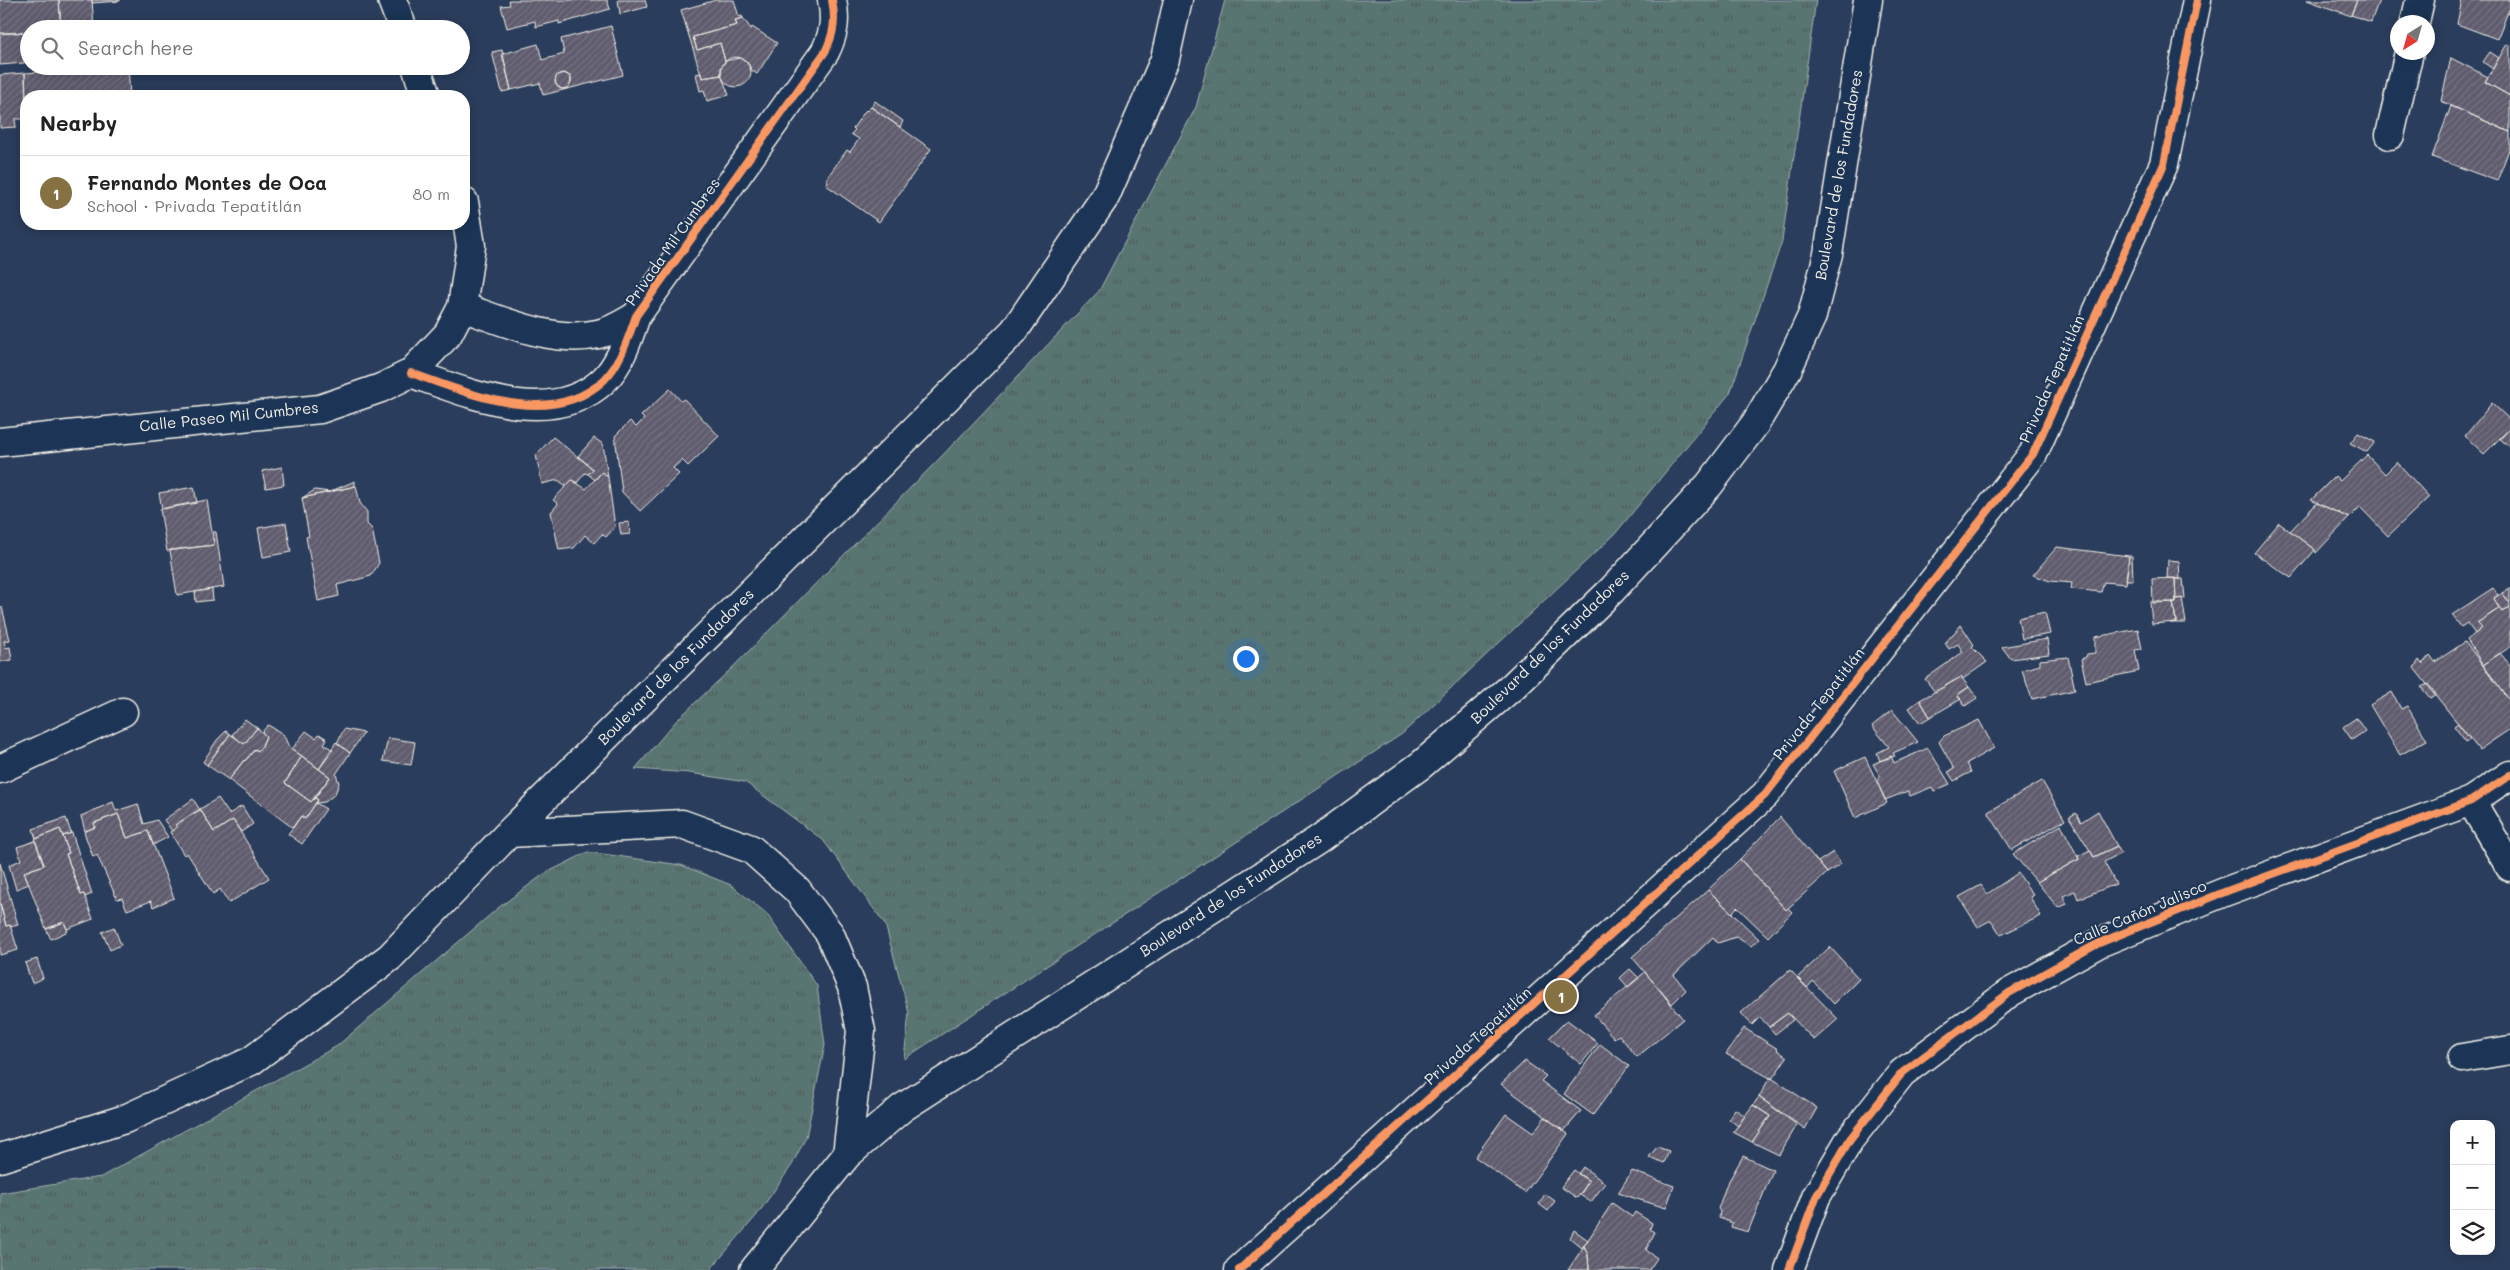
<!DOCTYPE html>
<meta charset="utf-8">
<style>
body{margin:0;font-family:Mali,sans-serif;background:#f2f2f2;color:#222}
.controls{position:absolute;right:15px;bottom:15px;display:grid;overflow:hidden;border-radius:10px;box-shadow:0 2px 12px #0003}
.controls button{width:45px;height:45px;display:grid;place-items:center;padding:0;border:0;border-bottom:1px solid #e0e0e0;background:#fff;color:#222;font:25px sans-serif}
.compass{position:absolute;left:2390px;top:15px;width:45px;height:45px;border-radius:50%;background:#fff;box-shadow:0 2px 12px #0003;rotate:217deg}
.you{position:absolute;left:1245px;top:658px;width:18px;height:18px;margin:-12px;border:4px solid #fff;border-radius:50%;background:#1a73e8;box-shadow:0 0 0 8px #1a73e833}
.badge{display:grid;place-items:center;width:32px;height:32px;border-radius:50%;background:#857141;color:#fff;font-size:16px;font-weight:700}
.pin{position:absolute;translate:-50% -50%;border:2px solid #fff;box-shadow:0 1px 5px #0006}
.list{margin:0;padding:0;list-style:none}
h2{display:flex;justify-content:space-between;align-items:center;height:65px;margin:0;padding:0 20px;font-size:21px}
h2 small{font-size:16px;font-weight:400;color:#767676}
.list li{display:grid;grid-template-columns:32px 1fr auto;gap:15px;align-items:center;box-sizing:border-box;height:75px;padding:0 20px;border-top:1px solid #e0e0e0}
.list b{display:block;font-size:19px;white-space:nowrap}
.list p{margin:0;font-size:16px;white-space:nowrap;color:#767676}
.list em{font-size:16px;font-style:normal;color:#767676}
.icon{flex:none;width:28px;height:28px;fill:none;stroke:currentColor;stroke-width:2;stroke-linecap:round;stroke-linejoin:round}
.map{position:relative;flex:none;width:2510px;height:1270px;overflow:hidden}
.search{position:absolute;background:#fff;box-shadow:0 2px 12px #0003;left:20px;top:20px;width:450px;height:55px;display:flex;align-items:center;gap:12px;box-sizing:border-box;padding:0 18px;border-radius:28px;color:#767676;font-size:19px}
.panel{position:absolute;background:#fff;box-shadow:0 2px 12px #0003;left:20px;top:90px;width:450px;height:140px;border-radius:20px}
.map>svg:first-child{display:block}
</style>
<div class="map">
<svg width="2510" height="1270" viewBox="0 0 2510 1270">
<defs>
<pattern id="grass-tufts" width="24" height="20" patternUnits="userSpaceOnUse" patternTransform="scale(1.25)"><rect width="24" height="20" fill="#587472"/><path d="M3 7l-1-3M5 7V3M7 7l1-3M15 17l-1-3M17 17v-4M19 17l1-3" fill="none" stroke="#505c5a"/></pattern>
<pattern id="building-hatch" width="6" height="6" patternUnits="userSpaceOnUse" patternTransform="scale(1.25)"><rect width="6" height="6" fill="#5f5b6e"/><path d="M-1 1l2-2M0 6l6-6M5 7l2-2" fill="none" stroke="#777383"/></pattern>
</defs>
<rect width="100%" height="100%" fill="#2a3d5c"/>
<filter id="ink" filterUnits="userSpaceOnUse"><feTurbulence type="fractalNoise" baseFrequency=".02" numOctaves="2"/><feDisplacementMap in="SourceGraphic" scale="10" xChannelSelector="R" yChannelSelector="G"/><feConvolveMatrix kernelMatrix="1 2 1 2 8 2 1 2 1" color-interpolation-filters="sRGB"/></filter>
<g filter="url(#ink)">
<path fill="url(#grass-tufts)" stroke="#a6b2ad" d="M1225,0h591l-34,241 -52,152 -115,141 -213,200 -498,325 5,-46 -24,-89 -62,-84 -78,-58 -55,-9 -55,-4 41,-48 56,-53 207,-209 160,-168 97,-184z
M588,852l93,13 50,20 35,28 51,73 8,59 -19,92 -14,28 -35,50 -47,55h-710v-77l101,-16 236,-131 161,-138 46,-34z"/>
<path fill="url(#building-hatch)" stroke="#f4f1e8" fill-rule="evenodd" d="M0,0h59l2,29h-32v3l-29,2z
M59,0h33l2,29h-33z
M92,0h28v1l-28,2z
M509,0h98l3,9 -51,15v-3l-23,6 -1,-6 -28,7 -6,-22 9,-1z
M618,0h27l2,7 -27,7z
M716,0h18l5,17 3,-1 1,2 -8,2 2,5 -44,12 4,13 23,-7 5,18 -4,6v8l-19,3 -21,-68z
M2307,0h50l-6,16z
M2357,0h22l-8,22 -20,-7z
M2462,0h48v7l-13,32 -40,-15z
M743,18l8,11 1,-2 25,16 -20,31 -6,-4 -5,-9 -7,-3 -14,3 -5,-18 -23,7 -4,-13 44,-12 -2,-5z
M611,26l12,49 -80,20 -3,-12 -29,7 -9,-36 36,-10 4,16 22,-6 -3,-15zM564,73l7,4v6l-3,5 -6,1 -5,-3 -2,-5 2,-6z
M29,32v24h-5v7l-24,2v-32z
M2507,44l3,1v51l-25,-14z
M502,50l9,40 -9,2 -10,-40z
M2490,52l9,6 -6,11 -10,-7z
M721 72a15 15 0 1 1 30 0a15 15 0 1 1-30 0Z
M2451,58l37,19 -3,5 25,14v36l-69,-31z
M112,66h16l2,30h-104l-1,-23z
M25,73l1,46h-11l1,8 -16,1v-53z
M701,73l1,5 19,-3 8,20 -22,6 -3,-11 -4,1 -4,-17z
M555 81a8 8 0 1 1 16 0a8 8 0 1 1-16 0Z
M875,101l28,20 -3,6 -29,-20z
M2451,106l59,26v15l-13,34 -65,-24z
M871,107l60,42 -52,73 -53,-37 2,-4 -2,-2 21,-29 3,2 9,-13 -8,-5 4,-4 -2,-2 13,-18 1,1z
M670,389l11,12 3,-2 35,37 -31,30 -6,-6 -9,8 6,6 -39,37 -18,-19 -7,-56 15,-15 6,6 8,-8 -3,-3z
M2492,403l18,17v8l-26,26 -19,-18z
M2510,428v19l-10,-8z
M2358,433l17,9 -8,10 -17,-9z
M553,437l40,32 -5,5 -3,-1 -8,10 -5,-3 -6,6 -8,-6 -16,4 -6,-29z
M594,438l9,6 5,33 -6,-5 -7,8 -7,-6 5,-5 -15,-13z
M2367,455l18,19 12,-12 32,35 -41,39 -28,-29 -11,11 -38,-18 24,-24 5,5z
M282,467l2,18 -18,3 -4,-17z
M602,472l6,5 7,50 -9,10 -4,-3 -8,9 -9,-8 -11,13 -15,2 -8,-38 7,-8 -5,-4 19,-20 14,9z
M355,481v5l-25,6 6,-3z
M356,486l4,17 7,9v12l5,5 7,34 -8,13 -34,9 2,11 -21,5 -12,-64 3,-1 -7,-38z
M194,487l3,16 -35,6 -3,-16z
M315,490l15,2 -28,6z
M207,500l7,45 -47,6 -7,-42z
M2317,503l32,15 -33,35 -1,-3 -25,-19z
M629,522l1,12 -9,1 -2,-12z
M286,523l5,29 -28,5 -5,-29z
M2279,523l36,27 -24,28 -37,-25z
M213,532h3l8,55 -47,8 -7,-45 44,-5z
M2057,547l72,9 -3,28 -22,-2 -3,10 -30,-3 1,-6 -22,-2 -17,-6z
M2129,556h3l1,24h-7z
M2168,560l11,1 1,18 -13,-1z
M2175,578l1,24 -23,1 -1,-24z
M2175,579h8l2,19 -9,1z
M2493,588l5,7 -5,4 7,9 -23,15 5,5 -7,6 -8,-11 -6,4 -9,-12z
M2510,588v14l-8,-9z
M212,589l1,11 -17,2 -1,-10z
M2502,593l8,10v4l-8,5 -9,-13z
M2182,598l4,25h-16l6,-1 -3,-20h3v-3z
M2150,602h23l3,20 -24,2z
M0,607h2l8,33 -6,1 2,7 4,-1 2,13 -12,2z
M2510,607v40l-27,18 -16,-25 15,-12 -5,-5 23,-15 2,4z
M2045,612l5,22 -28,5 -4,-21z
M1961,625l13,20 -2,2 15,15 -24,17 -2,-2 -26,15 -10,-13 38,-27 -5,-8 -9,5 -4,-6z
M2138,629l4,20 -7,1 4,21 -53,11 -5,-23 5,-2 1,-3 8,-1v-16z
M2047,639l2,15 -38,5 -9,-12z
M2465,642l45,59v28l-31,21 -65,-82 5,-8 3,4 8,-9 5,7z
M2500,653l10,12v36l-27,-36z
M2068,657l7,33 -43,9 -10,-29 18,-5v-5z
M1961,677l8,10 -12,8 4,4 -31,18 -10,-17z
M2428,684l8,10 -6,4 -9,-11z
M1969,687l8,11 -12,8 -8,-11z
M2392,692l9,17 6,-3 20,34 -27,15 -30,-50z
M1920,700l10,17 -10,6 -11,-15z
M1892,710l26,32 -25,11 2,3 -15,5 -3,-8 12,-6 -17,-21z
M2356,718l9,13 -13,9 -9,-13z
M245,719l12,9 -13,16 -12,-9z
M1979,720l15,28 -27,15 4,9 -17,9 -6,-9 6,-3 -15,-27 5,-6z
M2458,723l12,16 -4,3 -12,-16z
M268,725l15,9 6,13 13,9 -17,27 26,19 4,-4 3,2 -13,19 -4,-3 -8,12 -64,-48 15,-20 1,1 10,-12 3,2 4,-5 4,-10 -4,-4z
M257,728l9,8 -4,10 -4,5 -3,-2 -10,12 -1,-1 -15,20 -22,-15 23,-31 14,10z
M344,729l20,4 -14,20 -13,-10z
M226,731l4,3 -23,31 -4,-3 14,-22z
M306,731l10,7 3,-4 8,5 -3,5 9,6 -14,19 -27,-20z
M388,738l27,4 -4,23 -28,-4z
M336,742l14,11 -14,21 3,9 -4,11 -10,8 -9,1 2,-3 -3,-2 15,-21 -11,-8z
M1928,748l22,36 -16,7 -2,-4 -22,9 -2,-5 -23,9 -8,-18 3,-6 -7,-12 18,-8 3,7z
M302,756l28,21 -19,25 -26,-19z
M1865,757l22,46 -32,15 -21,-47z
M2042,781l23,39 -53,30 -24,-38z
M218,798l11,16 13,-8 11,18 -12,8 -8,-12 -19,12 -14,-23z
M193,799l7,11 -25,15 2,2 -5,4 -8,-11z
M113,802l3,9 22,-7 6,20 13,-4 11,17 -15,8 -5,-14 -21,7 -9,-24 -24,9 1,4 -10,4 -4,-15z
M316,803l10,6 -24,35 -14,-10 13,-18 4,3z
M200,809l14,23 19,-12 36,58 -40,25 -9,-14 -7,5 -26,-41 -3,2 -14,-23 7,-5 -2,-2z
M2098,811l19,35 -23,11 -25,-40 7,-4 5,9z
M118,814l9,24 21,-7 26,67 -21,9 -2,-6 -24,9 -5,-12 -5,1 -20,-44 -4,2 -9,-25 11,-5 -1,-4z
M1780,817l47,56 -41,37 -46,-51z
M66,818l5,15 -8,3 -3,-7 -24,10 -3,-10z
M2061,825l18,34 -42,23 -24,-28z
M60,829l9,24 -3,1 15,41 3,-1 9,25 -26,10 -3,-7 -18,7 -22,-57 20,-7 -9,-26z
M72,833l20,61 -7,3 -1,-3 -3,1 -15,-41 3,-1 -6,-17z
M35,841l9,24 -20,7 5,12 -13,5 -7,-24 12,-5 -4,-13z
M2117,846l4,7 -17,9 12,22 -38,15 -3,-8 -12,5 4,8 -9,4 -21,-26 42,-23 -1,-3 12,-6 4,7z
M1833,852l8,12 -14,9 -9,-11z
M1740,859l46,51 2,-2 4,4 -24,25 -31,-30 -5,6 -24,-23z
M0,863l18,62 -7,2 -1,-2 -4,1 -6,-23z
M2018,873l15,22 -3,2 11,19 -40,19 -10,-15 -13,7 -19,-30 22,-12 6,9z
M1708,890l51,49 -8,7 -15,-9 -18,6 -5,-6 -39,38 12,15 -14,14 -40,-47z
M0,903l6,23 4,-1 8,25 -18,5z
M64,922l4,9 -17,8 -5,-10z
M114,927l7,18 -11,5 -8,-18z
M1830,947l29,32 -25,25 -21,-23 -6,7 -10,-10z
M37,959l6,19 -11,5 -7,-20z
M1630,969l9,9 -11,9 -8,-9z
M1790,970l48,49 -24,21 -26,-27 -19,14 -9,-10 -8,8 -11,-12z
M1645,972l38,47 -46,38 -18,-22 -5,3 -20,-23z
M1788,1013l5,7 -18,14 -6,-7z
M1567,1020l31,23 -17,21 -32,-26z
M1744,1028l34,21 -1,1 10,7 -15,22 -46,-25z
M1600,1044l29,22 -36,49 -29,-21z
M1525,1061l21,15 -5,5 40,30 -17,20 -63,-47z
M1770,1077l47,31 -12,21 -46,-32z
M1759,1097l38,28 -18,30 -27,-13 18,-26 -17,-11z
M1753,1105l17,11 -18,26 -19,-10z
M1735,1109l10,7 -7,10 -9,-7z
M1506,1114l27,19 12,-16 23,17 -43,59 -50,-36z
M1657,1147l12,4 -5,12 -15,-6z
M1743,1156l30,14 -25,62 -17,-5 1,-4 -13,-5 1,-7 -2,-2 8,-23z
M1583,1167l22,16 -14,19 -11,-7 9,-14 -11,-7z
M1574,1170l15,11 -12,17 -16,-11z
M1632,1171l42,15 -8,22 -48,-15z
M1545,1194l10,7 -7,10 -9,-7z
M1612,1203l20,14 3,-5 17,11 -2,6 5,3 -9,18 11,8 -8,12h-60l-1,-15 -4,-9z
M1574,1230l14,10 -6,8 -12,-10z
M1584,1246l4,9 1,15h-21z"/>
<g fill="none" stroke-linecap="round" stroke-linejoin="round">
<defs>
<path id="minor" d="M2415,22l5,-22
M2390,135l19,-83
M462,307c41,14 91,37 136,27 14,-3 26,-11 38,-18
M411,373c57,20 140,57 193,7 17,-17 24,-42 32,-64l189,-264c9,-18 11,-32 7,-52
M0,769l123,-57
M2471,801l39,66
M2462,1058l48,-8
M1239,1270l526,-475 268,-341 131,-290 33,-164"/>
<path id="tertiary" d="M392,0l11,29
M416,66l10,30
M0,442l320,-33 61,-21 30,-15 37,-39 14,-27 9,-61 -7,-44
M1789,1270l27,-73 34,-58 52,-66 107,-80 90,-50 128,-52 244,-90 39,-26"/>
<path id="primary" d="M509,833l173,-9 69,25 46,41 33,44 22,53 9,44 -14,124
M0,1158l125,-39 126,-58 139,-104 119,-124 505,-502 91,-134 60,-138 13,-59
M754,1270l93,-115 55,-47 416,-268 103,-75 92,-79 99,-96 97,-105 46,-61 32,-54 25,-54 16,-62 40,-254"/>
</defs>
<use href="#minor" stroke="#f4f1e8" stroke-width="31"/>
<use href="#tertiary" stroke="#f4f1e8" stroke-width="31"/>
<use href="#primary" stroke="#f4f1e8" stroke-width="31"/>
<use href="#minor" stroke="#1d3557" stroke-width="28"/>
<use href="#tertiary" stroke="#1d3557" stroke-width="28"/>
<use href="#primary" stroke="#1d3557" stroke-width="28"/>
<defs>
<path id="cycleway" d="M411,373c57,20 140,57 193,7 17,-17 24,-42 32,-64l189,-264c9,-18 11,-32 7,-52
M1239,1270l526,-475 268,-341 131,-290 33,-164
M1789,1270l27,-73 34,-58 52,-66 107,-80 90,-50 128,-52 244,-90 39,-26"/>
</defs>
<use href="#cycleway" stroke="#1d3557" stroke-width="11"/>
<use href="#cycleway" stroke="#f99763" stroke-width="8"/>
</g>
</g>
<g text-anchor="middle" stroke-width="4" stroke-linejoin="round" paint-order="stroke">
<g font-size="15" fill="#f4f1e8" stroke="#1d3557">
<text transform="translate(1839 175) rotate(-80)" y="5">Boulevard de los Fundadores</text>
<text transform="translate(673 242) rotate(-55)" y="5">Privada Mil Cumbres</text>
<text transform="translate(2052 379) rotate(-66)" y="5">Privada Tepatitlán</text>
<text transform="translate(229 417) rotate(-6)" y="5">Calle Paseo Mil Cumbres</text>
<text transform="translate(1550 647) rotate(-44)" y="5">Boulevard de los Fundadores</text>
<text transform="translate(676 667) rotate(-45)" y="5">Boulevard de los Fundadores</text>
<text transform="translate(1819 704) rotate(-52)" y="5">Privada Tepatitlán</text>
<text transform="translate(1231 895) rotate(-33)" y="5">Boulevard de los Fundadores</text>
<text transform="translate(2140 913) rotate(-23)" y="5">Calle Cañón Jalisco</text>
<text transform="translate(1478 1036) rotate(-42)" y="5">Privada Tepatitlán</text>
</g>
</g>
</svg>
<div class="controls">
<button>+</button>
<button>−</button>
<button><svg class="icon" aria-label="layers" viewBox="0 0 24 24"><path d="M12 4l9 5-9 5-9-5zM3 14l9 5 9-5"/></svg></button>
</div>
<svg class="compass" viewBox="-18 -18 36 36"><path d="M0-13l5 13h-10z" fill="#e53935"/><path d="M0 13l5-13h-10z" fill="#767676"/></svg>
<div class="you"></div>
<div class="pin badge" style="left:1561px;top:996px">1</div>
<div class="search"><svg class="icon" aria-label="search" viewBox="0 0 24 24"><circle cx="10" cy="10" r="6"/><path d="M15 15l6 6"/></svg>Search here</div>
<section class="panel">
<h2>Nearby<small></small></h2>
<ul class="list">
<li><span class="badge">1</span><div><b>Fernando Montes de Oca</b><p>School · Privada Tepatitlán</p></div><em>80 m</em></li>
</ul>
</section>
</div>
